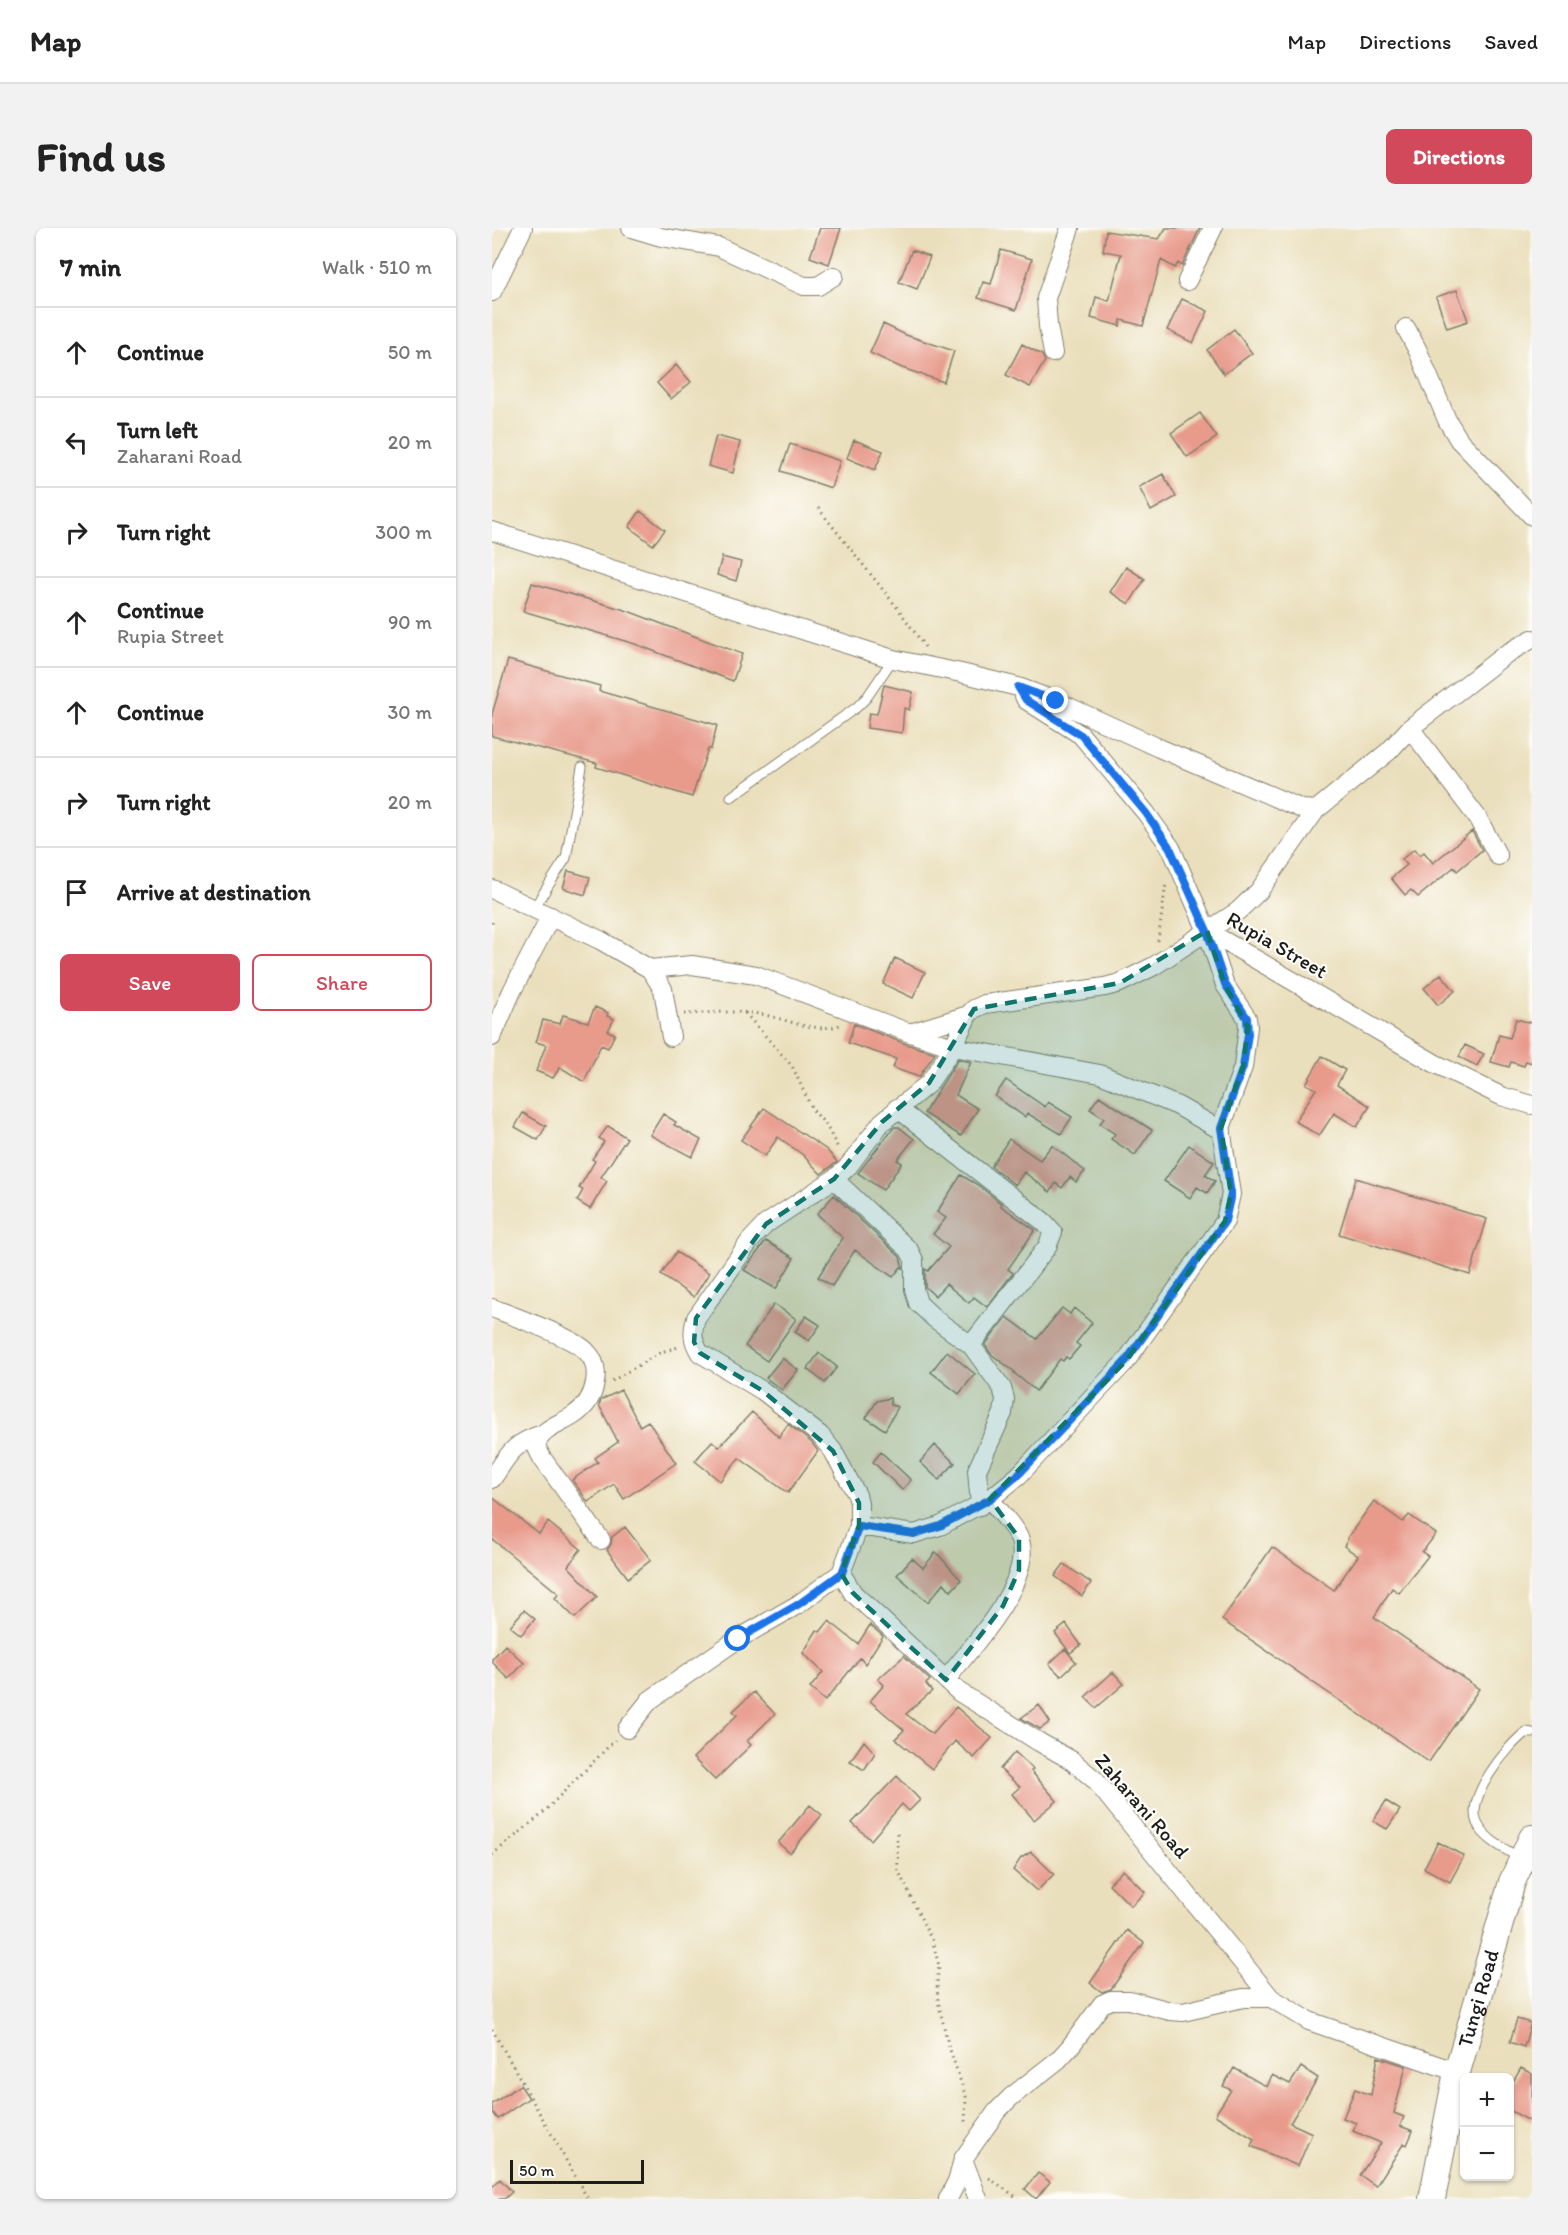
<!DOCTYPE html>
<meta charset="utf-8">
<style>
body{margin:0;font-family:Itim,sans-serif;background:#f2f2f2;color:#222}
.controls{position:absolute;right:18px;bottom:18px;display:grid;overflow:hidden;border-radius:9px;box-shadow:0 2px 4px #0004}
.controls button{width:54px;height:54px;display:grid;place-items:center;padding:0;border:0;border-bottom:2px solid #e0e0e0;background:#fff;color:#222;font:30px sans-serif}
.scale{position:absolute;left:18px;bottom:15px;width:134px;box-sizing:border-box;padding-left:6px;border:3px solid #1c1c1c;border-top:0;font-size:16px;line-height:21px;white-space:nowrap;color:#1c1c1c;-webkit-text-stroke:4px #fdfcf7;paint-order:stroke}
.stop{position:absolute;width:18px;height:18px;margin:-14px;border:4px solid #1a73e8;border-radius:50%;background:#fff}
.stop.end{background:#1a73e8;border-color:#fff;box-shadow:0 2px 6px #0008}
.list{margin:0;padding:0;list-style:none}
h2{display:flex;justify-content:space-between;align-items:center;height:78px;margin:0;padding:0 24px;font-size:26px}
h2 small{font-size:20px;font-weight:400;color:#767676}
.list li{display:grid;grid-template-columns:39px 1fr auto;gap:18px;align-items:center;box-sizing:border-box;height:90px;padding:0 24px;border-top:2px solid #e0e0e0}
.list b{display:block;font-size:22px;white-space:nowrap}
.list p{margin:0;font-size:20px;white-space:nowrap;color:#767676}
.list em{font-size:20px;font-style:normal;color:#767676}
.actions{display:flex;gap:12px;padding:18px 24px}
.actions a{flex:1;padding:14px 0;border:2px solid #d1495b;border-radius:9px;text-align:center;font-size:21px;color:#d1495b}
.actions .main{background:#d1495b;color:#fff}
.icon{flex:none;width:33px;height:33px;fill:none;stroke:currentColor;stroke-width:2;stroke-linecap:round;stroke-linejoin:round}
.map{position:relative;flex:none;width:1040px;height:1971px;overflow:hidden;border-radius:9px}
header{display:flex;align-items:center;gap:36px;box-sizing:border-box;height:84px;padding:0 30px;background:#fff;border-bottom:2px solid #e0e0e0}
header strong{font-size:28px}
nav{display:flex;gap:33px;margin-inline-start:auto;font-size:21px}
.intro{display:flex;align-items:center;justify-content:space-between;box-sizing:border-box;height:144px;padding:0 36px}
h1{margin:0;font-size:42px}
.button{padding:15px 27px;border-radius:9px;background:#d1495b;color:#fff;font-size:21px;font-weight:700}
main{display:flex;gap:36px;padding:0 36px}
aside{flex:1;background:#fff;border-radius:9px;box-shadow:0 2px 4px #0004}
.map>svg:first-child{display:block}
</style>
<header>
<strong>Map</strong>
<nav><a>Map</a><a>Directions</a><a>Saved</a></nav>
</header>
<div class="intro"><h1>Find us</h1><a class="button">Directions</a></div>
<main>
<aside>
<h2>7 min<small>Walk · 510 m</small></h2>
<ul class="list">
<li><svg class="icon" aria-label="ahead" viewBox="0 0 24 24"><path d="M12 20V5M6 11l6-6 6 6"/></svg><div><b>Continue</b></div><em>50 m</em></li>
<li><svg class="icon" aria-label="left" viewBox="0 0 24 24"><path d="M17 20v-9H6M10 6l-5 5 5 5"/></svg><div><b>Turn left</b><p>Zaharani Road</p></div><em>20 m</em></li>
<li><svg class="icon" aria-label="right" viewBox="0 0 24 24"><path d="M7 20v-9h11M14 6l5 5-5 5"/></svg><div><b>Turn right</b></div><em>300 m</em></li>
<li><svg class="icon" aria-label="ahead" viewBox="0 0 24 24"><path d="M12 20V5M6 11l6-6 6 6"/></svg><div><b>Continue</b><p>Rupia Street</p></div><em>90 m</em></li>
<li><svg class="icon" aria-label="ahead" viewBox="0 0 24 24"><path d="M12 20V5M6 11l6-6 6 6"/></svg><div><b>Continue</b></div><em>30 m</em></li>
<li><svg class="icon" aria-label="right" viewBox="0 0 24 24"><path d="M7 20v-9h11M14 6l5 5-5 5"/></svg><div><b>Turn right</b></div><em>20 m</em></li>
<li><svg class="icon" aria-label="arrive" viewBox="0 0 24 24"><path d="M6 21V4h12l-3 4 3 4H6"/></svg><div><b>Arrive at destination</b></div></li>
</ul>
<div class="actions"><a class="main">Save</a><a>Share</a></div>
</aside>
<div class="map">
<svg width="1040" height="1971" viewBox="0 0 1040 1971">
<rect width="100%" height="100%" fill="#fdfcf7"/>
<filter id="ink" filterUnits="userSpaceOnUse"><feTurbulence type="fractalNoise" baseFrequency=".0167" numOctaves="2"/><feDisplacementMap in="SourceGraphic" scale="12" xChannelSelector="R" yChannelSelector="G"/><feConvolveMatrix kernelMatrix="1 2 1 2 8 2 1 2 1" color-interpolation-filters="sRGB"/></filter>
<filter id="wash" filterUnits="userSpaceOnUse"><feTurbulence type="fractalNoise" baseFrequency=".008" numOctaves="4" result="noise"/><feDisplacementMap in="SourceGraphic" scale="24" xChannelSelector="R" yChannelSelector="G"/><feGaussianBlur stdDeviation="1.35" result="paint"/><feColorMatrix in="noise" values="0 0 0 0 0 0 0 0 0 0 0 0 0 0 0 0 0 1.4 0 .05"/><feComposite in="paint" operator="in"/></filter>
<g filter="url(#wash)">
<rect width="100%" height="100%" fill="#eadfbc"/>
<g id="blocks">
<path fill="#e89a8b" d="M328,0h21l-12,36 -19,-7z
M674,0h34l-18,38 -4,-3 -3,5 -14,-8 -18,66 -22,-6 -1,6 -29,-8 5,-21 13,4 12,-47 -18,-3 3,-20 53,8z
M420,22l18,7 -13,32 -18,-7z
M509,22l31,9 -16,51 -38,-12 5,-16 8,2z
M965,62l11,31 -21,7 -11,-31z
M690,71l26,12 -15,32 -26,-13z
M391,96l23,11 48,16 -10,31 -42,-14 -32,-15z
M742,101l18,24 -28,21 -17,-24z
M530,116l20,11 3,6 -15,26 -24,-12z
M184,137l15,17 -20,17 -14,-16z
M708,185l17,24 -30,20 -16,-24z
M224,208l24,6 -7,31 -25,-7z
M362,212l29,11 -8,19 -28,-12z
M298,216l50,17 -9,27 -50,-17z
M671,246l13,23 -25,14 -12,-24z
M148,283l25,19 -12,15 -24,-18z
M230,329l19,5 -5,19 -19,-6z
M634,339l19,12 -16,25 -19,-12z
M40,355l93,27 117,44 -9,27 -98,-37 -112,-33z
M16,432l92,26 -1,5 118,34 -6,24h-3l-16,48 -96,-30 1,-4 -105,-27v-22z
M392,457l29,7 -4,18 -5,-2 -2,25 -35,-5 2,-15 8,1z
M980,603l10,19 -25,21 -3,-4 -36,30 -7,-7 -6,5 -14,-17 16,-13 -5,-6 12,-10 6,6 4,-3 9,11z
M76,643l22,6 -5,18 -22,-7z
M403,730l30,14 -12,26 -30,-14z
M949,746l14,17 -17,14 -14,-17z
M103,779l13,6 -1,3 7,3 -6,12 7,3 -7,14 -7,-3 -17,37 -24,-15 -7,11 -17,-7 10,-26 -10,-3 7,-22 17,4 3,-9 25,7z
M1024,791l16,4v40l-6,-2 -2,5 -13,-4 -2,5 -18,-5 8,-27 11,3z
M362,796l52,20 29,9 -16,24 -26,-9 3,-9 -48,-16z
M973,817l19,9 -7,12 -18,-9z
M830,828l23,14 -8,15 33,21 -13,21 -23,-14 -15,23 -24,-15 21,-32 -10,-5z
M466,831l13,3 -15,33 22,14 -17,27 -37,-23z
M514,852l39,27 3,-5 24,15 -11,17 -34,-21 -2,4 -30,-21z
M607,868l53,34 -17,25 -24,-16 4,-5 -15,-10 4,-6 -14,-9z
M272,880l63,42 10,12 -16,12 -18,-19 -25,-18 -13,19 -24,-16z
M31,885l23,13 -8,14 -23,-13z
M171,886l13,8 -2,3 27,15 -9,17 -42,-22z
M116,898l19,12 -26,39 6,4 -17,28 -13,-8 6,-11 -4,-2 16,-27 -3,-2 12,-17 -5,-4z
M402,899h5l15,12 -17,21 5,3 -19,27 -25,-17z
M517,911l31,21 12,-15 33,26 -9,11 -6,-5 -8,11 -6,-5 -6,9 -26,-20 -9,13 -24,-19z
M697,917l25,17 -9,13 10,6 -8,12 -10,-6 -7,11 -26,-17z
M469,947l17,10 24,19 -1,2 34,24 -27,39 5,4 -26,34 -13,-10 -5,6 -23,-19 -11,12 -10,-9v-18l3,2 21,-24 -16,-13 13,-16 -9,-6z
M864,950l131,41 -17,56 -131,-41z
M342,967l66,62 3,11 -2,-1 -8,10 -38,-27 -23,36 -14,-9 25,-39 -26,-24z
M274,1013l28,17 -18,31 -32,-19z
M184,1024l33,21 -15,24 -33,-22z
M282,1076l22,15 -29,42 -22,-15z
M570,1080l8,6 4,-6 18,15 -16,20 4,3 -11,13 -3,-2 -3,4 -3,-2 -24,32 -22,-18 1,-1 -24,-18 -6,-9 22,-28 30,22z
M314,1088l14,9 -11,16 -14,-9z
M455,1123l28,23 -16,20 -28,-22z
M327,1125l18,14 -12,16 -18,-14z
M290,1130l16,12 -16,20 -16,-12z
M129,1162l19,36 8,-5 28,42 -52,36 -10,-15 -26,18 -16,-22 26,-18 -3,-4 23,-16 -19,-37 2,-5z
M398,1170l1,7 7,2 -13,23 -19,-12 11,-17z
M260,1184l27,25 9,-13 24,19 6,8 -30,42 -49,-35 -19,23 -25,-20 17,-20 7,6z
M443,1217l20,18 -16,17 -19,-18z
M389,1224l30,28 -9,10 -29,-28z
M0,1269l47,37 9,-12 33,27 -13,17 29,31 -22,21 -20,-20 4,-4 -67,-55z
M882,1273l29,21 6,-7 27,19 -14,18 6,4 -29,37 -7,-5 -18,29 105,72 -50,73 -207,-142 50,-73 62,43 24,-34 -14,-10 4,-7 -1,-1z
M133,1299l26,33 -23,18 -21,-28 4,-6 1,-7z
M444,1324l25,28 -10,11 -7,-8 -16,19 -31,-27 15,-17 11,10z
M572,1336l27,19 -9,13 -27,-20z
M32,1382l11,9 -14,16 -11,-9z
M337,1393l29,23 12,-19 13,11 -18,28 -5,-6 -35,43 -15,-13 13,-16 -20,-19 14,-23 3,2z
M574,1396l15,21 -11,8 -15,-20z
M13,1417l19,18 -15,16 -17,-17v-3z
M573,1421l11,13 -15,14 -12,-12z
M412,1428l26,24 -4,4 6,7 -26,23 26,20 24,-27 36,31 -18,20 -19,-17 -23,28 -37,-30 9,-9 -34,-29 14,-16 -6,-6z
M621,1444l11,12 -28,24 -11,-11z
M262,1464l21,22 -28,27 4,4 -36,35 -22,-22 44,-43 -4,-4z
M547,1477l11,17 -10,7 -19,-11z
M372,1513l11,12 -11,17 -14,-9z
M523,1524l18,17 -2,2 26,30 -23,19 -22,-26 8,-7 -20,-18z
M405,1548l23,24 -11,11 -7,-7 -31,36 -19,-17z
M894,1573l14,9 -13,19 -14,-8z
M318,1577l12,10 -32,38 -12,-10z
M946,1614l26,14 -14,26 -26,-14z
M539,1624l23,22 -17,17 -24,-21 8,-12z
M631,1642l22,22 -14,14 -22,-22z
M635,1702l17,13 -33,46 -9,3 -12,-9z
M1025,1791l14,4 -7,24 -14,-5z
M886,1829l28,9 -12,47 10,4 -4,9 13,5 -6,14 -3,-2 -28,43 -16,-11 21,-32 -28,-12 3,-8 -13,-5 12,-29 16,6z
M809,1839l17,11 -28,45 22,10 -14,33 -47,-20 3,-7 -39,-24 16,-25 -8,-4 11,-18 33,19 5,-12 18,9z
M1029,1840l11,6v48l-23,-12v-21z
M28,1857l9,13 -31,21 -6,-8v-7z
M546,1945l12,9 -14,17 -11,-10z
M8,1951l12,13 -8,7h-12v-12z"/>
</g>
</g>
<g filter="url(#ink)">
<use href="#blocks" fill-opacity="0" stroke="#837e6c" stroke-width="1.5"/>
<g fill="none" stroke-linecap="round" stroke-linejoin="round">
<defs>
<path id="service" d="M239,569l126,-90 10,-10 26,-38
M42,680l32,-50 16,-91
M1028,1630c-15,-9 -35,-18 -43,-35 -11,-26 29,-76 49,-91l6,1"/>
<path id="minor" d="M139,0l30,9 58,10 85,39h14l16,-10
M695,53l26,-53
M0,64l31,-64
M914,100l12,23 29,69 12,20 73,76
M561,125l-5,-27 -2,-28 24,-70
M0,303l401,128 68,14 57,14 38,14 103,47 143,61 14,1 73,-59 21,-23 96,-74 26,-15
M532,468l2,4 55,35 65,78 25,35 36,83 227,132 67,33 31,9
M918,500l67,89 21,39
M824,582l-57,81 -21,20 -84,55 -34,17 -15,4 -120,17 -11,5 -6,6 -15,32 -24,36 -47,39 -35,46 -13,11 -68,45 -16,17 -54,77c-4,14 -4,22 4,35l63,38 57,44 13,16 24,44 2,8v23l-18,47 12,20 106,99 80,50 32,18 24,20 176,218 38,23 148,51
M0,661l108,51 50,29 13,20 8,48
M158,741l42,-4 64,10 154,58 43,14 147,27 78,32 44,25
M418,805l58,-18
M0,809l20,-46 39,-75
M405,880l147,114 9,10 -6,15 -76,98
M342,951l75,71 5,10v29l4,14 17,16 36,26 31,43 3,11 -2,14 -26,57 3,36
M0,1080c21,8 83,30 95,44 8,8 10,19 8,30 -2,14 -9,25 -21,33 -13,9 -34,14 -38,31l6,12 59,82
M0,1251c18,-26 19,-34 50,-45
M367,1298l55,8 26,-8 50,-27 29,-24 107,-114 99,-140 6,-27 -10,-66 22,-61 5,-40 -1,-9 -22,-33 -18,-54
M454,1452c24,-32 87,-97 74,-140 -4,-12 -22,-30 -30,-41
M135,1501l23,-29 88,-61 61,-35 42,-31
M471,1931l15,40
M456,1971l10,-20 5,-20 34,-48 14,-14 47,-37 12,-13 32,-43 9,-4h18l41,11 13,1 60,-14h28"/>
<g id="secondary">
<path id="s1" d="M940,1971l25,-127 55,-190 20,-44"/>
</g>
</defs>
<use href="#service" stroke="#837e6c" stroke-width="11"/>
<use href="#minor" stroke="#837e6c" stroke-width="20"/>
<use href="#secondary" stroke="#837e6c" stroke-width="28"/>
<path stroke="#837e6c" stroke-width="3" stroke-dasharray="1.5 4.5" stroke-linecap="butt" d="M326,280l81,102 26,37
M0,694v6
M666,713l8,-58
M253,785l47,53 20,43 14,16 13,25
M192,786c24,-1 50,-4 75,0 27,4 54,20 81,11
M120,1153l49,-29 17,-5
M405,1605l1,37 35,73 6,23 -2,17 1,18 10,43 18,53 -1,27
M0,1627l49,-40 74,-75
M0,1801l96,170
M497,1950l30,21"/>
<use href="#service" stroke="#fff" stroke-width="9"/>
<use href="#minor" stroke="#fff" stroke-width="18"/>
<use href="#secondary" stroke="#fff" stroke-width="26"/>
</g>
</g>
<g fill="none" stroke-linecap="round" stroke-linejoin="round" filter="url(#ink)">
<path stroke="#1a73e8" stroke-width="8" d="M246,1411l61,-35 43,-31 17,-47 55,8 26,-8 50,-27 29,-25 107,-113 99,-140 6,-27 -10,-66 22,-61 5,-33 -1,-16 -22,-34 -18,-53 -37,-83 -24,-35 -65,-78 -55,-35 -8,-13 38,14"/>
</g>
<path fill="#0f766e" fill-opacity="0.2" stroke="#0f766e" stroke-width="4.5" stroke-dasharray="12 8" stroke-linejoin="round" d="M715,703l18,54 23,42 -5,40 -22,61 10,66 -6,27 -99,140 -136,138 29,39v32l-16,36 -57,74 -93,-87 -12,-20 18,-47v-23l-26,-52 -70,-60 -63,-38 -6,-11 2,-24 70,-94 68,-45 48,-57 47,-39 45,-74 146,-26z"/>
<g text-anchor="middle" stroke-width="4.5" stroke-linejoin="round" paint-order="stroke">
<g font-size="21" fill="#1c1c1c" stroke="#fdfcf7">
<text transform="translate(785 717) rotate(30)" y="7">Rupia Street</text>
<text transform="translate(650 1578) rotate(49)" y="7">Zaharani Road</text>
<text dy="7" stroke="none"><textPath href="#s1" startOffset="206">Tungi Road</textPath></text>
</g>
</g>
</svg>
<div class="controls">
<button>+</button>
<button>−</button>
</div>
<div class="scale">50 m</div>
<div class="stop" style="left:246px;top:1411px"></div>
<div class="stop end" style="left:564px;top:473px"></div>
</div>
</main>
